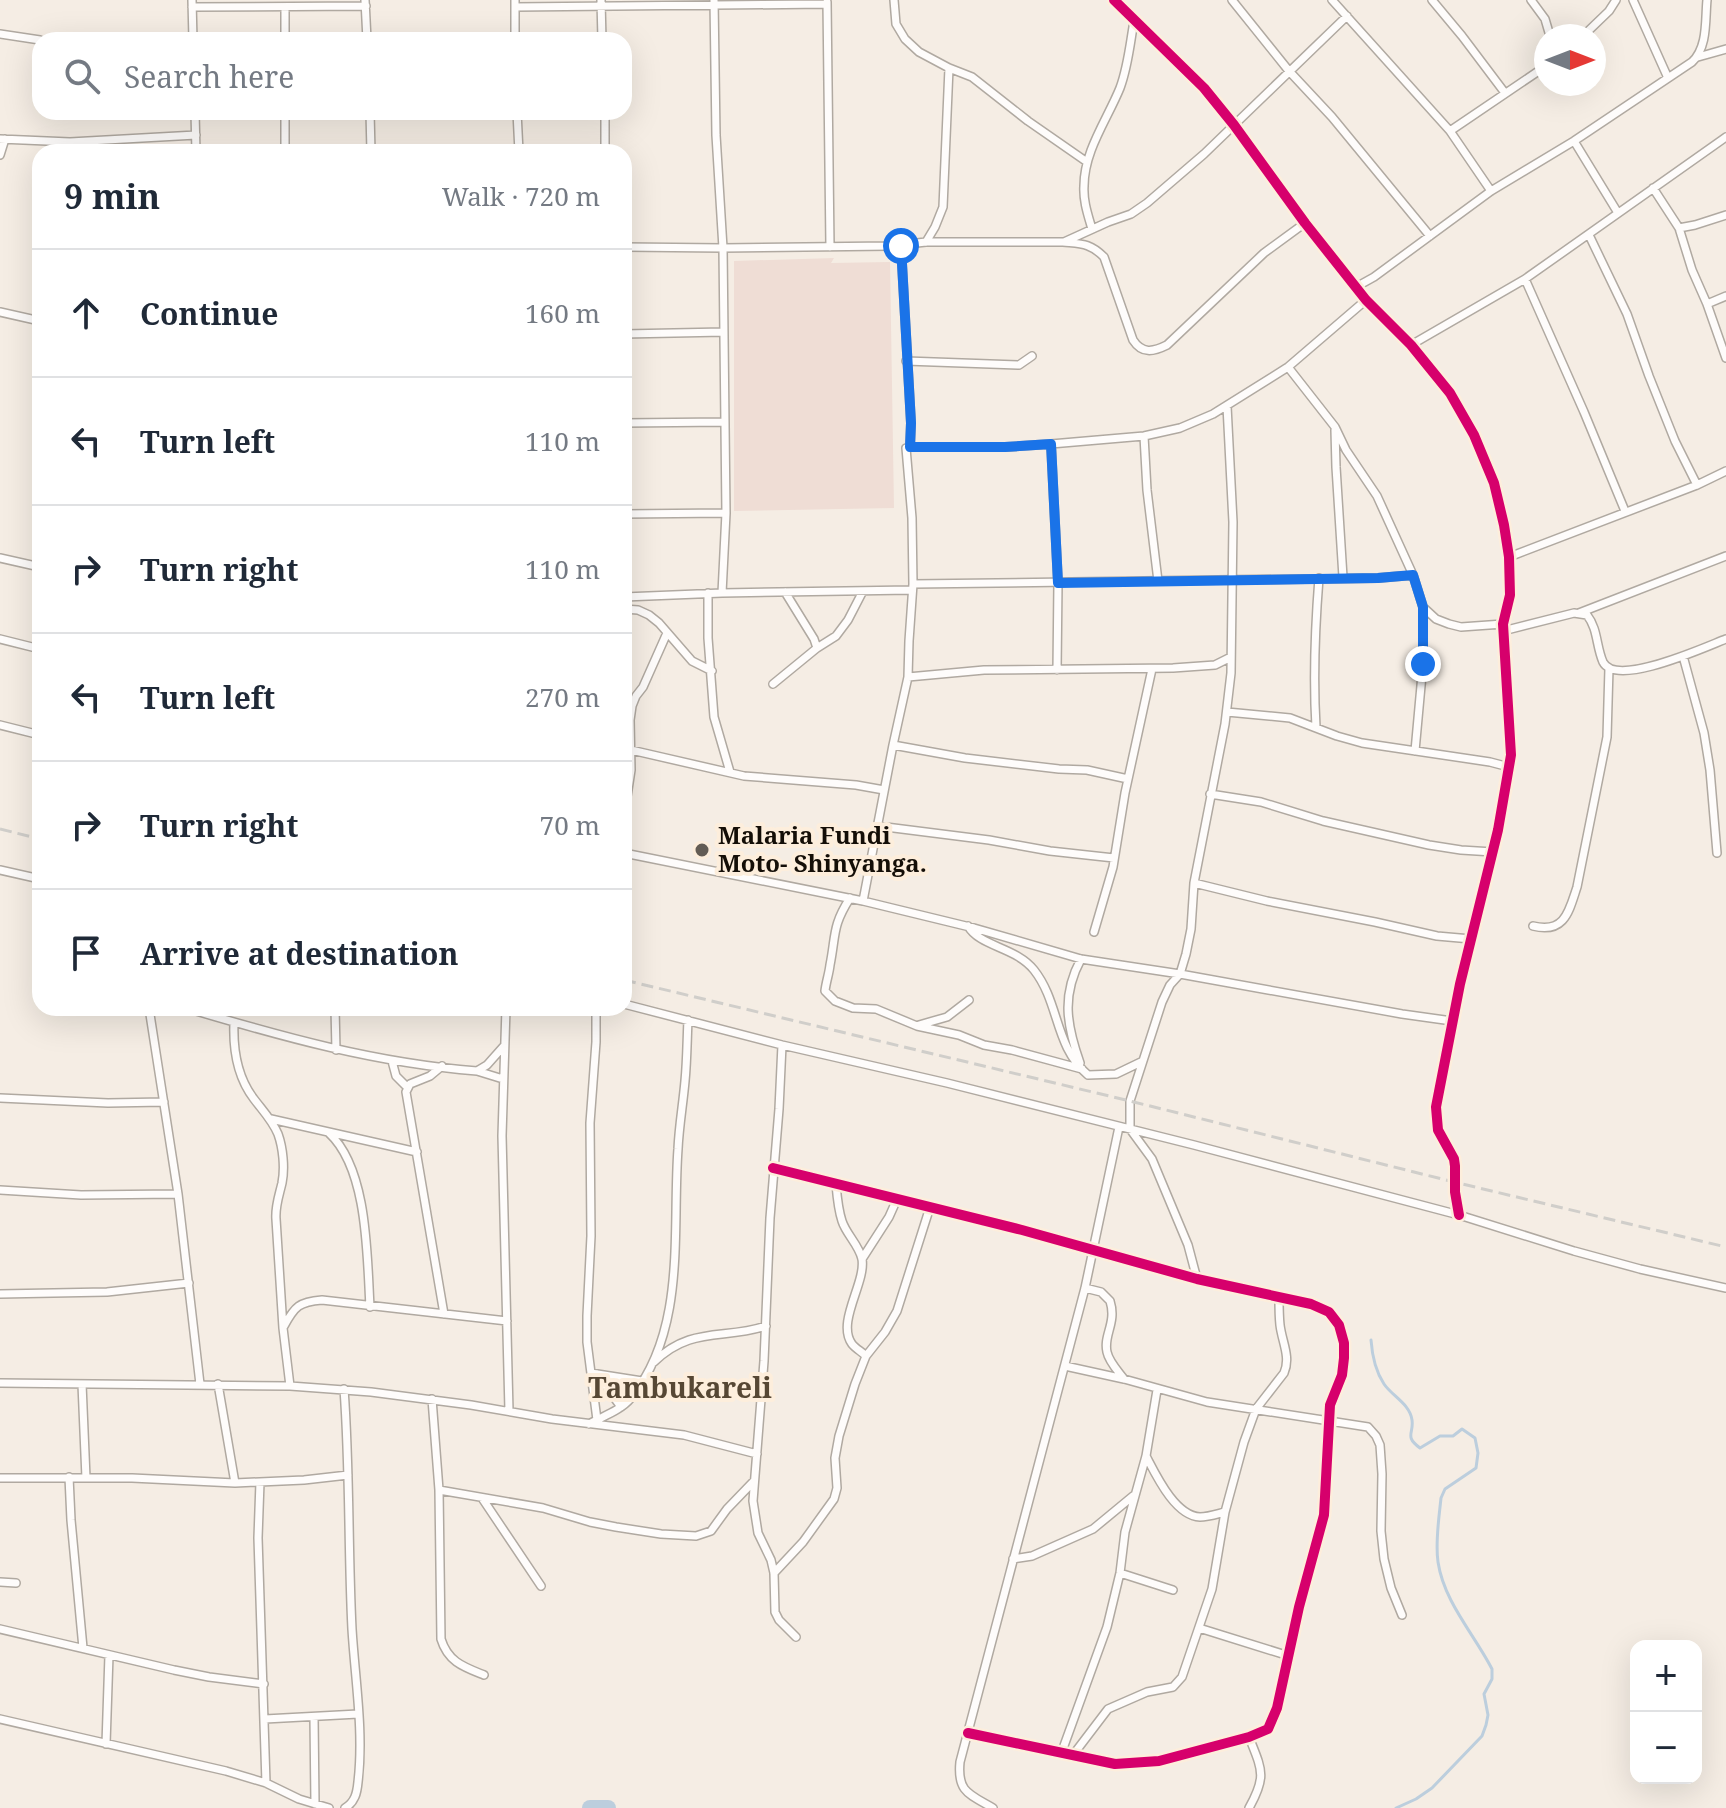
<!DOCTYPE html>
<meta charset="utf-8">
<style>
body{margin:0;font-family:"Noto Serif",serif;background:#f2f2f3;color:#1f2937}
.controls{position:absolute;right:24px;bottom:24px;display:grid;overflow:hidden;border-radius:16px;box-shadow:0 8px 32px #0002}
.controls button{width:72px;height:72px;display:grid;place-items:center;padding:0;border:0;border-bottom:2px solid #e0e1e3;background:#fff;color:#1f2937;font:40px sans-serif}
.compass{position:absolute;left:1534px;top:24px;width:72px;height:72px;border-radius:50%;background:#fff;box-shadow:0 8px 32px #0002;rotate:90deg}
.stop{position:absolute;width:24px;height:24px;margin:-18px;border:6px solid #1a73e8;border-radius:50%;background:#fff}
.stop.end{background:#1a73e8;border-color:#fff;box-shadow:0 2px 8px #0008}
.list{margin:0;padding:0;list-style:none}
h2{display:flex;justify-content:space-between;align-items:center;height:104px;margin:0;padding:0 32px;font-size:34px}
h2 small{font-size:26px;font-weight:400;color:#747a83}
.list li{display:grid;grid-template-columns:52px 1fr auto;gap:24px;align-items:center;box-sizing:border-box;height:128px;padding:0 32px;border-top:2px solid #e0e1e3}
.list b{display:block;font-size:30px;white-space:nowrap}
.list em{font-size:26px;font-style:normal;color:#747a83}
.icon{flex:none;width:44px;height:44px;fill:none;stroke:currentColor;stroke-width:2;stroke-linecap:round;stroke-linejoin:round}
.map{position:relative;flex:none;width:1726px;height:1808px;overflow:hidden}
.search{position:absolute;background:#fff;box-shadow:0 8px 32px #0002;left:32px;top:32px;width:600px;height:88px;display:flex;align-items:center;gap:20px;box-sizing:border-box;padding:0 28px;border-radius:24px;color:#747a83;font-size:30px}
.panel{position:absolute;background:#fff;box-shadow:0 8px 32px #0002;left:32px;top:144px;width:600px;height:872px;border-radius:24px}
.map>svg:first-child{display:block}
</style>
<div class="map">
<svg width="1726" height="1808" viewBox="0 0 1726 1808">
<rect width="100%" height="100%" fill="#f5ede4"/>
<path fill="#efddd5" d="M834,258l-3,5 59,-1 4,246 -160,3v-250z"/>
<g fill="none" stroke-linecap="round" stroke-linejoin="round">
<path stroke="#bccedd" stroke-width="3" d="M1371,1340c1,14 5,32 13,44 8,12 26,20 28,36 2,14 -8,16 8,28l20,-12h13l9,-7 13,9 3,15 -2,15 -31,21 -4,9c-2,20 -6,44 -3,64 6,40 36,72 54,107v10l-8,15 4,21 -2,10 -4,11 -50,52 -16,11 -20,9"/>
<path stroke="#bccedd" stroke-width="16" d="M590,1808h18"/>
<defs>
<path id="minor" d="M192,0l1,40
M365,0l2,40
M515,0v40
M601,0l1,40
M714,0l2,135 7,113 3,265 -4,80
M894,0l2,24 9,15 14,13 30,16 23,9 56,44 59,41
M1114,0l90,88 30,37 71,98 61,77 45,45 39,48 24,42 20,48 10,42 5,32 1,38 -7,29 8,131 -13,75 -38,154 -24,123 2,23 16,29 1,7v26l4,23
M1232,0l57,71 43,46 98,119
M1332,0l118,131 41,60
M1432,0l30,36 43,57
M1531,0l14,19 5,17
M1633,0l35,78
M827,2l3,245
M192,7l174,-1
M515,7l312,-3
M285,8v32
M0,34l40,6
M1583,36l26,-25 7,-11
M1698,57l28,-8
M195,112l1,40
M285,112v40
M370,112l1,40
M517,112l2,40
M605,112v40
M1450,131l96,-65
M0,139l70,3 126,-7
M1574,141l44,72
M0,155l5,-16
M1653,188l26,40 13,42 15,34 19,54
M1679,228l16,-3 31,-10
M1092,229c-4,-14 -9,-28 -8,-43 0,-35 23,-66 36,-98 8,-21 10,-44 14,-67
M1589,235l38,79 22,62 26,65 22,44
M926,242l9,-15 8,-20 6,-139
M1064,242l44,-20 23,-8 16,-11 57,-49 143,-138
M624,247l99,1 167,-2 36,-4h137c19,2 27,1 41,15l29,83c9,14 20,12 34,5l97,-92 41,-30
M1525,279l59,133 41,99
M1356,287l18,-10 117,-86 83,-50 118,-79c16,-15 13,-42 15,-62
M1707,304l19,-8
M0,312l40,9
M624,334l100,-2
M1411,345l114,-66 201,-142
M906,361l113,4 13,-9
M1288,367l47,60 11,23 31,46 36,79 10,32 13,12 13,5 12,3 42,-3
M624,423l101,-1
M1335,430l1,37 7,110
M1144,436l3,54 11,91
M1051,444l7,139 -1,87
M910,447h95l46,-3 93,-8 36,-8 33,-14 75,-47 78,-67
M624,514l102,-1
M1509,557l188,-72 29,-14
M0,558l40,9
M913,584l465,-6 35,-3
M785,592l29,47 3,9
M708,593v45l6,79 16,55
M624,597l98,-4 190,-3
M624,609l14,1 11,5 10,8 33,38 20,10
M1579,613l147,-57
M1503,631l71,-18 13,2c11,14 9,31 16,47 13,26 102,-15 123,-23
M0,639l40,10
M1683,656l21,77 6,37 7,83
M908,677l76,-7 189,-2 42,-3 16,-8
M773,684l44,-36 19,-12 12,-16 15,-29
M1227,712l63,6 47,18 25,7 128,19 19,5
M0,725l40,10
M1316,727c-3,-50 -1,-99 3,-149
M893,745l72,13 94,11 28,1 41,9
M631,750l113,26 112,9 28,5
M1415,751l8,-87v-57
M1210,794l51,8 62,19 106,24 32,5 32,2
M624,816l7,-46 -1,-50 2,-14 4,-10 7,-9 24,-54
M878,826l111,14 61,11 64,7
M624,853l239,48 111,27 107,31 99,15 222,40 50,7
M0,870l40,9
M1194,883l73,18 108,21 62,14 34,3
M850,898c-18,28 -14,37 -20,67 -1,9 -4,17 -5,26l10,10 18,7 23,1 41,17 42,9 25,10 28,5 70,19
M863,901l30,-156 15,-68 1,-36 4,-57 -1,-66 -6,-70 4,-1 1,-24 -10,-177
M968,926c12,21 48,21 66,44 26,33 20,76 54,105l28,-1 25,-12
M1533,926c32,8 36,-15 44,-39l30,-150 2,-69
M1094,932l19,-65 12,-74 27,-124
M624,1004l158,41 165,38 247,62 265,70 115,36 66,18 86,19
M149,1008l29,186 22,190
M186,1008c97,29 190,55 291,63l10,-6 16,-18
M335,1008l1,42
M506,1008l-4,128 7,275
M596,1008v34l-6,81 1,113 -4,80v26l10,78
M234,1023c-1,26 3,54 20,76 9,12 18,21 24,35 5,14 7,34 4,49 -3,13 -7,23 -6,36l7,109 7,58
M919,1025l28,-8 22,-17
M782,1045l-3,64 -9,109 -6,143 -11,140 5,32 13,27 3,13 1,39 4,8 17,17
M392,1061l4,15 11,11
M1080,1063c-13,-37 -19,-67 1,-104
M442,1066l-12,10 -20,8 -4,8 38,222
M477,1071l26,8
M0,1098l108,5 56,-1
M271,1119l146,33
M329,1133c39,36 38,123 41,174
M773,1168l249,62 175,49 114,25 18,8 10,13 5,18v15l-2,17 -12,30 -6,110 -25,92 -22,101 -9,21 -19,8 -90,24 -44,3 -147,-31
M836,1184c1,12 2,25 6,37 4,13 17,24 20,38 4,24 -26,63 -10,85 3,4 10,8 14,12
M0,1190l81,5 97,-1
M862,1259l27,-42 8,-18
M1197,1279l-9,-34 -36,-86 -22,-30v-28l32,-99 8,-17 10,-11 6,-20 5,-25 3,-46 31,-159 6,-51 2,-151 -6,-116
M1085,1288l16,4 9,9c7,22 -7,34 -3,51 2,10 11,19 17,27
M0,1294l107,-2 82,-9
M284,1326c11,-20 15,-24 38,-26l185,21
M654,1362c37,-36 69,-22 112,-36
M1065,1366l59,13 83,23 161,25 8,9 4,9 2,29 -1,57 3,28 7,29 11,27
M591,1373l51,8
M597,1374l24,33
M0,1383l290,3 81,6 100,13 81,14 132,16 73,19
M82,1384l4,94
M218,1384l17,99
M344,1389c6,80 4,160 8,240 3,50 12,103 6,153 -1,11 -3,20 -13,26
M432,1399l7,91 2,149c7,23 23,28 43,36
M589,1424c14,-8 31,-13 42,-26 56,-69 41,-167 47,-249 1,-23 5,-45 7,-68 2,-20 2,-41 3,-61
M1146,1456c10,19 29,60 54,61 8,0 17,-3 25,-5
M69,1477l2,43 12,128
M0,1478h132l103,5 69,-3 44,-5
M260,1482l-2,56 8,245
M439,1490l104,18 47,14 26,5 45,7 35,2 15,-5 16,-22 27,-28
M482,1498l59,88
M1013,1559l19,-3 61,-27 40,-33
M774,1573l29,-31 31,-43 3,-11 -2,-30 4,-22 16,-52 11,-28 19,-24 12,-21 33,-104
M1120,1573l53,17
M0,1582l16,1
M1199,1628l90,28
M0,1629l174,41 35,7 55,7
M314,1717l1,87
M0,1719l226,52 40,12 33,16 30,9
M265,1719l93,-5
M106,1744l3,-89
M1061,1754l46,-127 13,-54 5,-41 21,-76 11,-66
M1073,1755l35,-46 39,-17 26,-5 9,-10 30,-88 13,-77 19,-70 12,-33 28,-36c7,-16 -2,-31 -4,-48 -1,-9 -1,-19 -1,-28
M993,1808c-24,-14 -36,-16 -33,-46l125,-474 34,-161
M1249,1808c18,-32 13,-38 0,-71"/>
</defs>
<use href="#minor" stroke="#b0a9a1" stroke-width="10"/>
<use href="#minor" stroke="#fefcfb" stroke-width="7"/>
<path stroke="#d0ceca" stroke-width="3" stroke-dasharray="12 6" stroke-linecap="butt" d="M0,829l40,10
M624,980l506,121 324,81 272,65"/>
<defs>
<path id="cycleway" d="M1114,0l90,88 30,37 71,98 61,77 45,45 39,48 24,42 20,48 10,42 5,32 1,38 -7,29 8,131 -13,75 -38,154 -24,123 2,23 16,29 1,7v26l4,23
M773,1168l249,62 175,49 114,25 18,8 10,13 5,18v15l-2,17 -12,30 -6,110 -25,92 -22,101 -9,21 -19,8 -90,24 -44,3 -147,-31"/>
</defs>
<use href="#cycleway" stroke="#fdeedc" stroke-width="15"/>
<use href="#cycleway" stroke="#d6006c" stroke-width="10"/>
</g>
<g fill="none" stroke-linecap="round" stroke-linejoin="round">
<path stroke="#1a73e8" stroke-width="10" d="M901,246l10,177 -1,24h95l46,-3 7,139 320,-5 35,-3 10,32v57"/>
</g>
<circle fill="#635c54" stroke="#fdeedc" stroke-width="3" cx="702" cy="850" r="8"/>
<g text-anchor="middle" stroke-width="8" stroke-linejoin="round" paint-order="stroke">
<g font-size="24" font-weight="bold" fill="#140e07" stroke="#fdeedc" text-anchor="start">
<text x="718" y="844">Malaria Fundi<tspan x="718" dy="28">Moto- Shinyanga.</tspan></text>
</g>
<g font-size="28" font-weight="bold" fill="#564734" stroke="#fdeedc">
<text x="680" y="1398">Tambukareli</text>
</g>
</g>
</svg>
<div class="controls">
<button>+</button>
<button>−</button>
</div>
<svg class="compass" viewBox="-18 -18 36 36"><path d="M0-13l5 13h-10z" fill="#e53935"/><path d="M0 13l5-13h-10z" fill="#747a83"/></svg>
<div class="stop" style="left:901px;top:246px"></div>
<div class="stop end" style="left:1423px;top:664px"></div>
<div class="search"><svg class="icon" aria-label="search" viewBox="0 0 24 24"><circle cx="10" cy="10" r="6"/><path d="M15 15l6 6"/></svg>Search here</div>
<section class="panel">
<h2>9 min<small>Walk · 720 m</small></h2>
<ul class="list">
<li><svg class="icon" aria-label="ahead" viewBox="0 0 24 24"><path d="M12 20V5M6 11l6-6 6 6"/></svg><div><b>Continue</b></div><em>160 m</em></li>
<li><svg class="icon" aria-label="left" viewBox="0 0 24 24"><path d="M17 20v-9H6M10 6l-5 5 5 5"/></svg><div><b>Turn left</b></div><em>110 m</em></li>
<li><svg class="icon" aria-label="right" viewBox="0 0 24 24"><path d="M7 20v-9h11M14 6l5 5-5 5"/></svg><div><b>Turn right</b></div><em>110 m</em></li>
<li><svg class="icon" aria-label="left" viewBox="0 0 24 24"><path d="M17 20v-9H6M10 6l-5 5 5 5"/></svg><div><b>Turn left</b></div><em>270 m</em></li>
<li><svg class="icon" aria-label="right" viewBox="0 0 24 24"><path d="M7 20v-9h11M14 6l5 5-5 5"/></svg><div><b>Turn right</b></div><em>70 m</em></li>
<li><svg class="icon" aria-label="arrive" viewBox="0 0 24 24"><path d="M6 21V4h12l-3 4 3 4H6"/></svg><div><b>Arrive at destination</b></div></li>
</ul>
</section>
</div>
